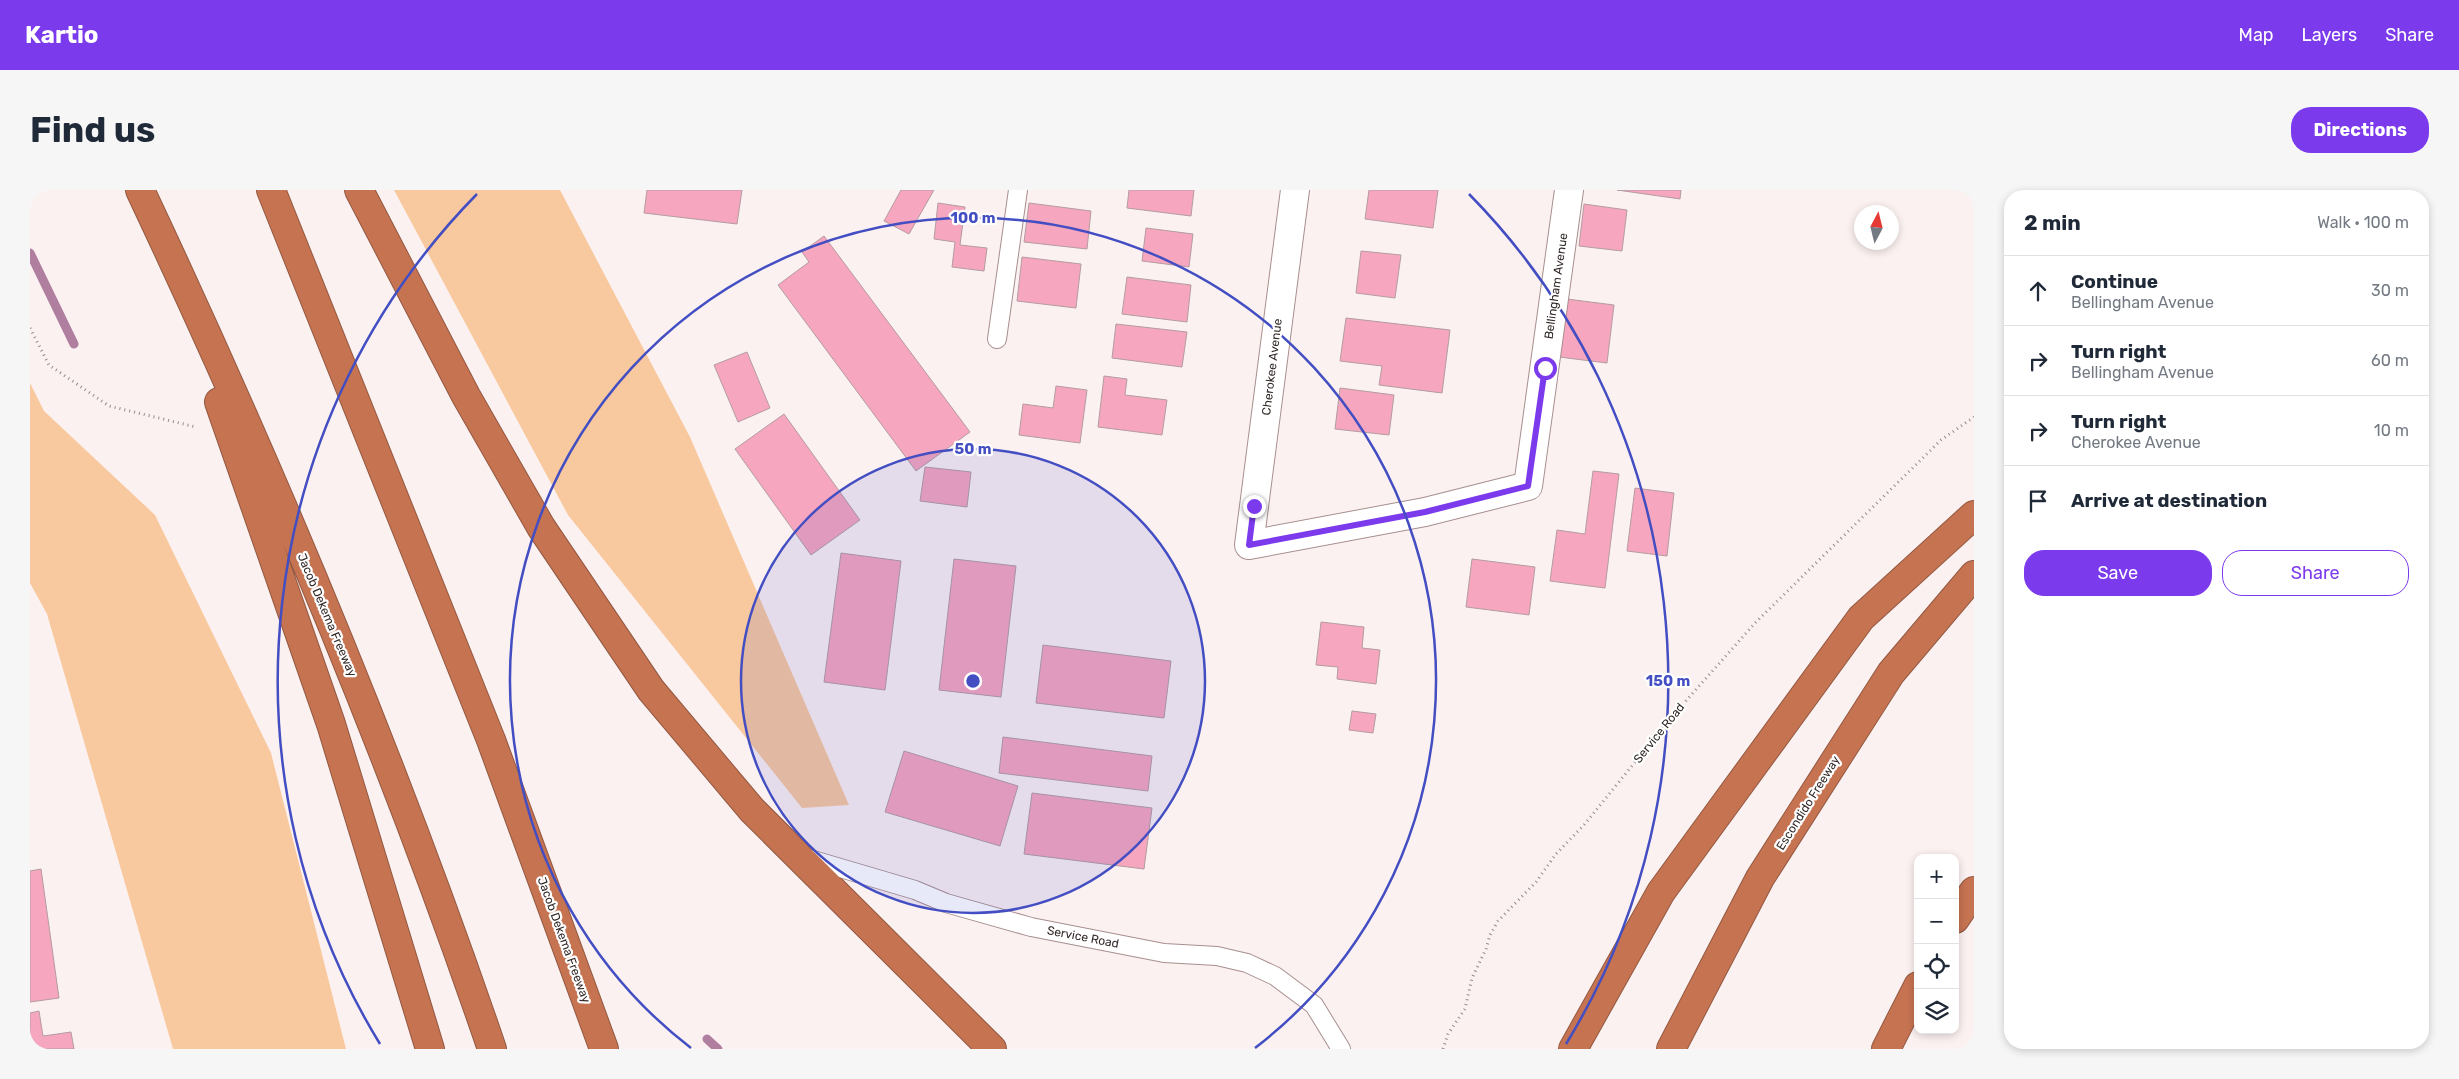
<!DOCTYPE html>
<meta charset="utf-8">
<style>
body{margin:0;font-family:Rubik,sans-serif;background:#f6f6f7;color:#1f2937}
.controls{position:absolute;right:15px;bottom:15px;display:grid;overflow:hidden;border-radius:10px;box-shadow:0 2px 8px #0003}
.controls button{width:45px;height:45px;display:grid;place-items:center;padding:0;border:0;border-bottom:1px solid #e0e1e3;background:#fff;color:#1f2937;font:25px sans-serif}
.compass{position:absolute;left:1824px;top:15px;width:45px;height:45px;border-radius:50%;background:#fff;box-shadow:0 2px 8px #0003;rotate:7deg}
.stop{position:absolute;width:15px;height:15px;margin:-11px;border:4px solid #7c3aed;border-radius:50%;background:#fff}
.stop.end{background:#7c3aed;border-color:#fff;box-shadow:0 1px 5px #0008}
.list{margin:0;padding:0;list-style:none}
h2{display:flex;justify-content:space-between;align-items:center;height:65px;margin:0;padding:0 20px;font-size:21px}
h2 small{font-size:16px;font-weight:400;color:#747a83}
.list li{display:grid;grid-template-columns:32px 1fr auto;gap:15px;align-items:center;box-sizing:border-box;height:70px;padding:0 20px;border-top:1px solid #e0e1e3}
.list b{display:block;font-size:19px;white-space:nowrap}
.list p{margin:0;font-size:16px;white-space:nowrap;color:#747a83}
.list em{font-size:16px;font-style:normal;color:#747a83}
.actions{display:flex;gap:10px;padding:15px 20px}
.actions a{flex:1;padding:11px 0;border:1px solid #7c3aed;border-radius:20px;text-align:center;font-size:18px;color:#7c3aed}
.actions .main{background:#7c3aed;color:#fff}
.icon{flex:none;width:28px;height:28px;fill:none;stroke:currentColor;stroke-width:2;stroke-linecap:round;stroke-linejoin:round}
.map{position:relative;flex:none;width:1944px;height:859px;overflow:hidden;border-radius:20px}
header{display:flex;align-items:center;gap:30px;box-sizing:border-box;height:70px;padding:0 25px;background:#7c3aed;color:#fff}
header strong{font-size:24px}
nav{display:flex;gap:28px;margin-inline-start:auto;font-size:18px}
.intro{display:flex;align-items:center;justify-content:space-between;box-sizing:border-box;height:120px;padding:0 30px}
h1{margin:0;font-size:35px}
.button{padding:12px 22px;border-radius:20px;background:#7c3aed;color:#fff;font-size:18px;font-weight:700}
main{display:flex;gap:30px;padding:0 30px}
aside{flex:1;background:#fff;border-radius:20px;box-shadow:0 2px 8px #0003}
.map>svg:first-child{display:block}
</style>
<header>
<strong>Kartio</strong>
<nav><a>Map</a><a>Layers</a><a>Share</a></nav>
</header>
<div class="intro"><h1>Find us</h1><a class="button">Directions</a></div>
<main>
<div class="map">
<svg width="1944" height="859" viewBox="0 0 1944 859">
<rect width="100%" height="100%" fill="#fcf1f1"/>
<path fill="#f8c99e" d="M364,0h166l130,247 159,368 -47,3 -234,-293z
M0,193l14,28 111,104 116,238 75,296h-173l-126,-435 -17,-31z"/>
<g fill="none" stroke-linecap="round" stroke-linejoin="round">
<path stroke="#b07e9e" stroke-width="9" d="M0,63l44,91
M677,849l11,10"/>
</g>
<path fill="#f6a6be" stroke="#b39ca2" d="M617,0h95l-5,34 -93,-11z
M871,0h33l-25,44 -25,-13z
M1099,0h65l-3,26 -64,-8z
M1339,0h69l-5,38 -68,-9z
M1587,0h64l-1,9z
M908,13l27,4 -5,38 27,3 -3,23 -32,-4 3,-25 -21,-3z
M999,13l62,8 -4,38 -63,-7z
M1554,14l43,6 -5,41 -43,-5z
M1116,38l47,6 -4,33 -47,-6z
M794,46l146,196 -54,39 -138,-186 31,-23 -7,-10z
M1331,61l40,4 -6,43 -39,-5z
M992,67l59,7 -5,44 -59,-7z
M1097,87l64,8 -4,37 -65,-8z
M1529,108l55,7 -7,58 -56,-7z
M1316,128l104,12 -8,63 -63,-8 3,-19 -42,-5z
M1086,134l71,8 -5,35 -70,-9z
M717,162l23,56 -32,14 -24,-57z
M1074,186l23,3 -2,16 42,5 -5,35 -64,-8z
M1026,196l31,4 -7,53 -61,-8 4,-31 30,4z
M1310,198l54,7 -5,40 -54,-6z
M754,224l76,106 -49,35 -76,-106z
M895,277l46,5 -4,35 -47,-6z
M1563,281l26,3 -14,114 -55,-7 7,-51 28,4z
M1605,298l39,5 -7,63 -40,-5z
M811,363l60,8 -16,129 -61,-8z
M924,369l62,7 -15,131 -62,-7z
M1442,369l63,8 -6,48 -63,-8z
M1291,432l43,5 -2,21 18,2 -4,34 -39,-5 1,-12 -22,-2z
M1013,455l128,16 -7,57 -128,-15z
M1322,521l24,3 -3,19 -24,-3z
M973,547l149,19 -4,35 -149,-18z
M874,561l114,35 -18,60 -115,-34z
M1002,603l120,15 -8,61 -120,-15z
M11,679l18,129 -29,4v-131z
M9,821l4,25 28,-4 3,17h-44v-36z"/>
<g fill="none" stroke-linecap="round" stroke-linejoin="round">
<defs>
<path id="lane" d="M967,149l21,-149
M773,667l112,33 31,13 85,24 133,26 53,3 30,7 28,13 39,29 27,44"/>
<path id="street" d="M1265,0l-46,355 176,-33 103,-26 41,-296"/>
<path id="highway" d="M110,0c132,280 252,566 352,859
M241,0l220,550 113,309
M329,0l107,206 75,131 110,163 101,120 240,239
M189,212l112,322 99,325
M1925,729l19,-28
M1543,859l88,-157 200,-274 113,-103
M1641,859l89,-171 131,-205 83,-98
M1856,859l32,-63"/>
</defs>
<use href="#lane" stroke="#a78f8e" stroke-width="20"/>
<use href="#street" stroke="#a78f8e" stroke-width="30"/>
<use href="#highway" stroke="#925942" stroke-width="30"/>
<path stroke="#958b8a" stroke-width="3" stroke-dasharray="1 4" stroke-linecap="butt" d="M0,138l19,37 60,41 87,21
M1413,859l5,-15 17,-25 7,-31 14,-29 4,-14 8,-14 38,-39 20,-28 28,-29 86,-106 85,-96 186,-183 33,-23"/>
<use href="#lane" stroke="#fff" stroke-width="18"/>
<use href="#street" stroke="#fff" stroke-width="28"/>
<use href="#highway" stroke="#c67351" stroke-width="28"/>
</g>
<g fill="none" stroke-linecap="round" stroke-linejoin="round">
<path stroke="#7c3aed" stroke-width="6" d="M1224,316l-5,39 176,-33 103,-26 17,-118"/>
</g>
<circle cx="943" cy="491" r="232" fill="#434ec2" fill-opacity=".12"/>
<g fill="none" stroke="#434ec2" stroke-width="2.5">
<circle cx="943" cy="491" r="232"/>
<path d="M661 858A463 463 0 1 1 1225 858"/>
<path d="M350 854A695 695 0 0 1 447 4M1439 4A695 695 0 0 1 1536 854"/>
</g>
<g text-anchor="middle" stroke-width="4.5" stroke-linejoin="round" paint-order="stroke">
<g font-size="12" fill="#312827" stroke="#fff">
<text transform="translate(1526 96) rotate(-82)" y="4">Bellingham Avenue</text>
<text transform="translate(1242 177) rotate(-83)" y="4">Cherokee Avenue</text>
<text transform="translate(297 425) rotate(67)" y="4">Jacob Dekema Freeway</text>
<text transform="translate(1629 543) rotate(-51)" y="4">Service Road</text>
<text transform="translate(1778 613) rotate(-58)" y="4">Escondido Freeway</text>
<text transform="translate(1053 747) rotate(11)" y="4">Service Road</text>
<text transform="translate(534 750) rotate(70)" y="4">Jacob Dekema Freeway</text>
</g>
</g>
<circle cx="943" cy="491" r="8" fill="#434ec2" stroke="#fff" stroke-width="2.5"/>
<g font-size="15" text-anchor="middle" font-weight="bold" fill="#434ec2" stroke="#fff" stroke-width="4.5" stroke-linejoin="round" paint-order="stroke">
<text x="943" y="33">100 m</text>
<text x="943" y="264">50 m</text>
<text x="1638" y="496">150 m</text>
</g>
</svg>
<div class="controls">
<button>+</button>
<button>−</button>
<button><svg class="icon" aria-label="locate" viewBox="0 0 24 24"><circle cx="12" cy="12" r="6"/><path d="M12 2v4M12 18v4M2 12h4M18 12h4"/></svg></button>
<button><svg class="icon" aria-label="layers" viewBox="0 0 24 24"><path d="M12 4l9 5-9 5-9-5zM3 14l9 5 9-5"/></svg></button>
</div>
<svg class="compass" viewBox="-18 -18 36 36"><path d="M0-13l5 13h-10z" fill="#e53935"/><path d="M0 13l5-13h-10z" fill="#747a83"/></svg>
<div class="stop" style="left:1515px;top:178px"></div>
<div class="stop end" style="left:1224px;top:316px"></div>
</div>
<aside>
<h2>2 min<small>Walk · 100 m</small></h2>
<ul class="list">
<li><svg class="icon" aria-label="ahead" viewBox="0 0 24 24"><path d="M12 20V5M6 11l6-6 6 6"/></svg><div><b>Continue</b><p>Bellingham Avenue</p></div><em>30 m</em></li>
<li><svg class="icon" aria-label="right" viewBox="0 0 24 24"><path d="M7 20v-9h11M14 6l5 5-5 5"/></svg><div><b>Turn right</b><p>Bellingham Avenue</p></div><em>60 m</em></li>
<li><svg class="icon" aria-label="right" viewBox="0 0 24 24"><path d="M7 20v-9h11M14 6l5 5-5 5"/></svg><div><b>Turn right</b><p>Cherokee Avenue</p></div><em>10 m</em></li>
<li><svg class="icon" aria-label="arrive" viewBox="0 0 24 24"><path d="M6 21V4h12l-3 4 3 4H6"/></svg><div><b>Arrive at destination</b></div></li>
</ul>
<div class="actions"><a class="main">Save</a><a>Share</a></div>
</aside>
</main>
